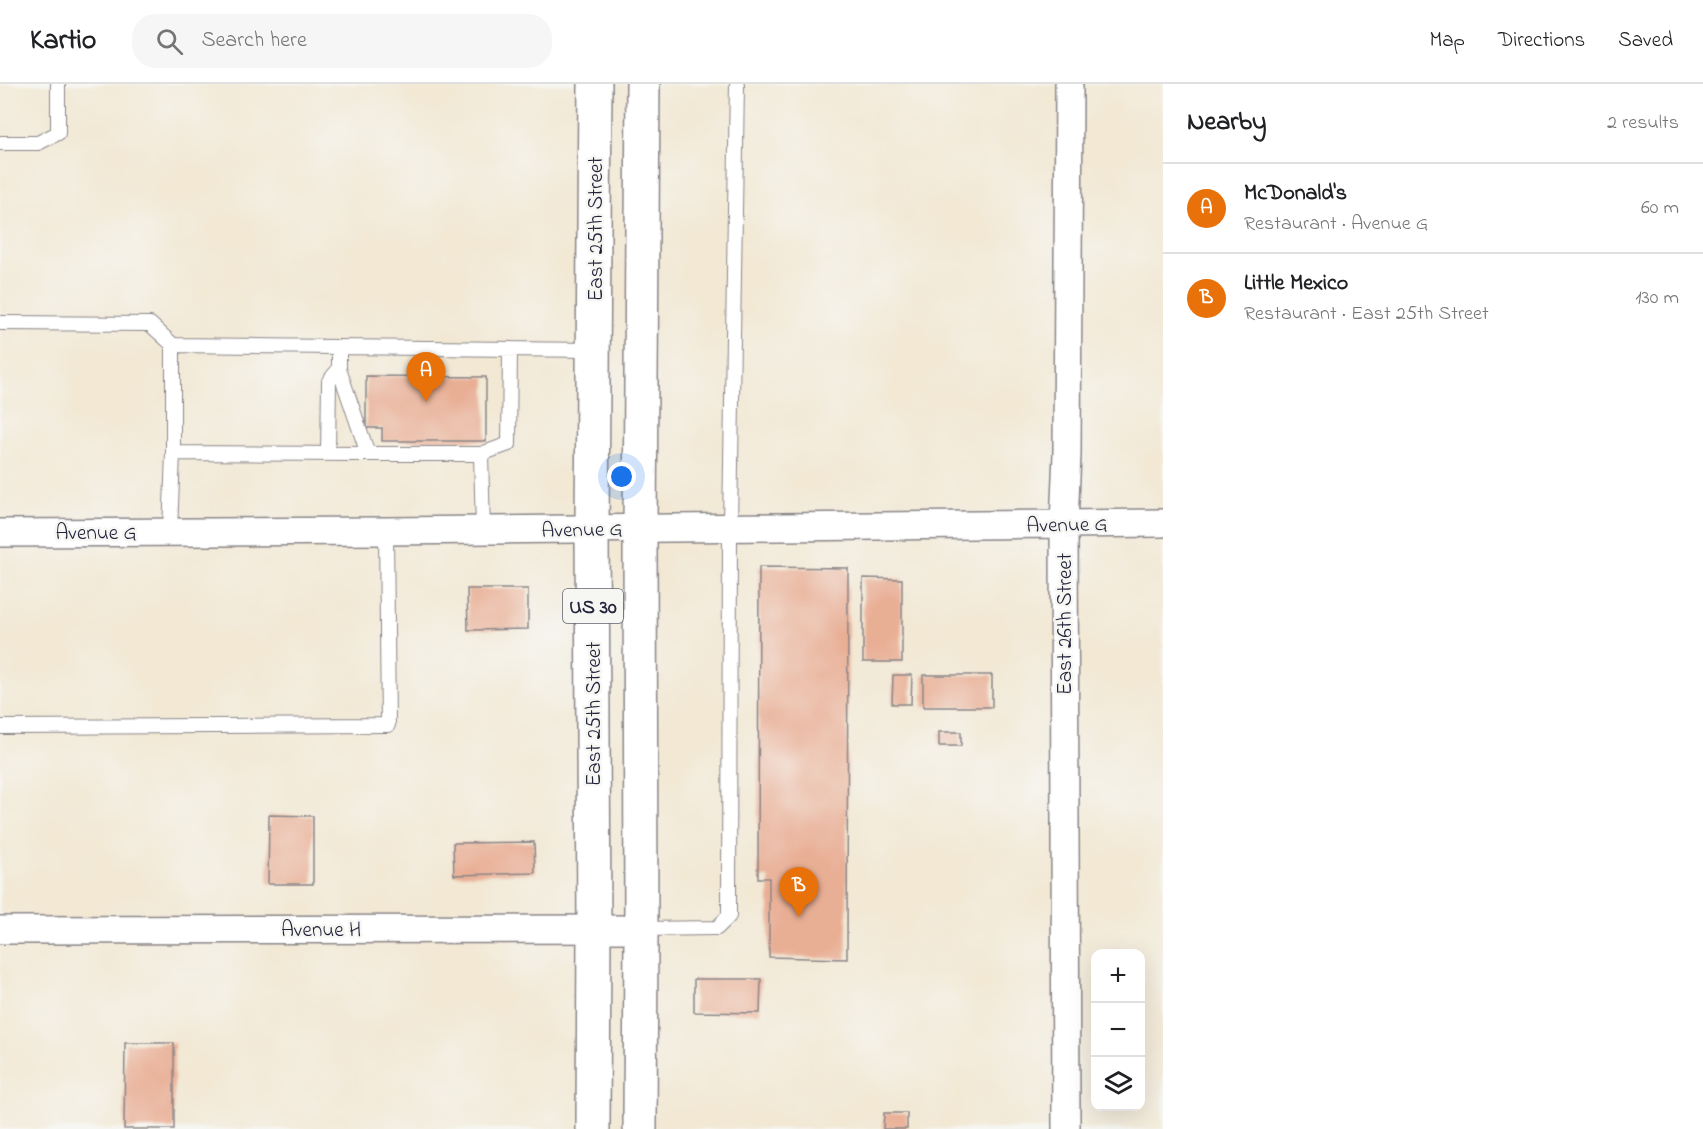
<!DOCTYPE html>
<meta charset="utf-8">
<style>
body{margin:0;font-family:"Indie Flower",sans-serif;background:#f6f6f6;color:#202124}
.controls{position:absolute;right:18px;bottom:18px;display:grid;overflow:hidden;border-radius:12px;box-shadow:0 6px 24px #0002}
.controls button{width:54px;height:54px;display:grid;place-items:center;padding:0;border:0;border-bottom:2px solid #e0e0e0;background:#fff;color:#202124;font:30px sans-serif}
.you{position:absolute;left:622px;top:393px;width:21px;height:21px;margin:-15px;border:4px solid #fff;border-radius:50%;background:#1a73e8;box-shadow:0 0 0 9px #1a73e833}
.badge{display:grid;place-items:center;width:39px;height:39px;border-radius:50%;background:#1f6fb2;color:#fff;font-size:20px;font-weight:700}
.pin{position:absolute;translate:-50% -50px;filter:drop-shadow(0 2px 3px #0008)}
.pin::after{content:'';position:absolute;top:32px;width:21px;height:18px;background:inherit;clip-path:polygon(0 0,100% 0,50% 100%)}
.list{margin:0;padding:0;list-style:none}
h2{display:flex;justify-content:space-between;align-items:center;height:78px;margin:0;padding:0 24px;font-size:26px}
h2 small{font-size:20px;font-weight:400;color:#757577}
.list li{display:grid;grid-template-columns:39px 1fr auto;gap:18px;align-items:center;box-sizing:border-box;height:90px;padding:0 24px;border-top:2px solid #e0e0e0}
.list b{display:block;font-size:22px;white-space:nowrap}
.list p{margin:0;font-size:20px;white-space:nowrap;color:#757577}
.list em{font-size:20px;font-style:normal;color:#757577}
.icon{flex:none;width:33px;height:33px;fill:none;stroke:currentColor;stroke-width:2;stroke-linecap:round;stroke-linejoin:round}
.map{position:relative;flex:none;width:1163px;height:1045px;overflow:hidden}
header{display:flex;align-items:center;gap:36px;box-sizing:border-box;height:84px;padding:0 30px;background:#fff;border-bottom:2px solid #e0e0e0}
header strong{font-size:28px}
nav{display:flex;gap:33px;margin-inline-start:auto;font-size:21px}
.search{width:420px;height:54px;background:#f6f6f6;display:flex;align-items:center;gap:15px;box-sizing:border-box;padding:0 21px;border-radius:24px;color:#757577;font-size:22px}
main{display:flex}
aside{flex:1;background:#fff}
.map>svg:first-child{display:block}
</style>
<header>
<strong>Kartio</strong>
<div class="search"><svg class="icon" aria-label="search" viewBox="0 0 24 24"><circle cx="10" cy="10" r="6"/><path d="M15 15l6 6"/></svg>Search here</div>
<nav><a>Map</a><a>Directions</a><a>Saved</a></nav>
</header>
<main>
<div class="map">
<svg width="1163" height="1045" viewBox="0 0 1163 1045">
<rect width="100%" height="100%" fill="#f6f6f2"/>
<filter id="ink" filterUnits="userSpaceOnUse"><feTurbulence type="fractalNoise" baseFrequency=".0167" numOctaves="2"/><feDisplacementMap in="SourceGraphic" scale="12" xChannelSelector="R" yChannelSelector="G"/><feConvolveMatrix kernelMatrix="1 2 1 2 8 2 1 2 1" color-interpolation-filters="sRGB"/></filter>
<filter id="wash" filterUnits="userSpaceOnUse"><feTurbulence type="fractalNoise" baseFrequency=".008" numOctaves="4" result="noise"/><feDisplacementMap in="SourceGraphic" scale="24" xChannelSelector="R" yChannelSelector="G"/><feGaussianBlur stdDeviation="1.35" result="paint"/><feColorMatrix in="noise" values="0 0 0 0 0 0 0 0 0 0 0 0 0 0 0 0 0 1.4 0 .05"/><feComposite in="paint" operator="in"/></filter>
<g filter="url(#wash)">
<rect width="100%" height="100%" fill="#f2e8d4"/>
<g id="blocks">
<path fill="#e9af95" d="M366,292l120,1v64h-104v-13h-16z
M759,483l89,1 -1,391 -78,-2v-79h-11z
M863,494l39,1v83h-39z
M467,505h61v40l-60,1z
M893,591h19l-1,29h-19z
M923,591h69v32h-69z
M939,648h22v14h-22z
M269,731l44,1v68h-45z
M534,758l1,31 -81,2 -1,-32z
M694,895h67l-1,34 -66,-1z
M125,959h49v86h-50z
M884,1029h23v16h-24z"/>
</g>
</g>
<g filter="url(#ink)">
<use href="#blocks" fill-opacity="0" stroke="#8a8588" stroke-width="1.5"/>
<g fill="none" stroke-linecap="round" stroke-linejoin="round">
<defs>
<path id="lane" d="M0,59h38l20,-10v-49
M0,239l150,1 23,21
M339,263v22l29,85h113
M173,369l195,1
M328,370l1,-73 10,-12
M483,446l-2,-76 28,-10 1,-95
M170,448l3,-79v-108l421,5
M0,643l388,-2 -2,-194
M641,845l76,-1 12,-12 1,-389 7,-443"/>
<path id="street" d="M0,449l386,-2 777,-8
M0,846l641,-1
M1066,1045l-2,-605 3,-70 2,-370"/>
<path id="primary" d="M593,1045l1,-199 -2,-401 3,-445
M640,1045l1,-200 -1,-401 3,-444"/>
</defs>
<use href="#lane" stroke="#8a8588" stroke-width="16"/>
<use href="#street" stroke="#8a8588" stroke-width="30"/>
<use href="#primary" stroke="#8a8588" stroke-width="36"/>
<use href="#lane" stroke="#fff" stroke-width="14"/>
<use href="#street" stroke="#fff" stroke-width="27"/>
<use href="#primary" stroke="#fff" stroke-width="33"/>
</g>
</g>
<g text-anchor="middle" stroke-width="5" stroke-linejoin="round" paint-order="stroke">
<rect fill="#f6f6f2" stroke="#626272" stroke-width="1.5" x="563" y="505" width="60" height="34" rx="4.5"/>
<g font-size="20" font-weight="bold" fill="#22223b">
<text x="593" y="529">US 30</text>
</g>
<g font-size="21" fill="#22223b" stroke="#f6f6f2">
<text transform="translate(595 145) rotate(-90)" y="7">East 25th Street</text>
<text transform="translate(1067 440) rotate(-1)" y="7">Avenue G</text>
<text transform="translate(582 445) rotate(-1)" y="7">Avenue G</text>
<text x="96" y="455">Avenue G</text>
<text transform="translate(1064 540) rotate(-90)" y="7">East 26th Street</text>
<text transform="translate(593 630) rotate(-90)" y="7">East 25th Street</text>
<text x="321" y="852">Avenue H</text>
</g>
</g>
</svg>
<div class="controls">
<button>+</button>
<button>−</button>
<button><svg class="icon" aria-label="layers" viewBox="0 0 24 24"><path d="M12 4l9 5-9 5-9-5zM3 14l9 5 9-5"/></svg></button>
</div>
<div class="you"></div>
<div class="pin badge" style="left:426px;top:318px;background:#e8710a">A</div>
<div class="pin badge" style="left:799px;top:833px;background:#e8710a">B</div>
</div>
<aside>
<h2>Nearby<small>2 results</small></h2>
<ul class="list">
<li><span class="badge" style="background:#e8710a">A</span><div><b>McDonald's</b><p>Restaurant · Avenue G</p></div><em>60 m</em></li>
<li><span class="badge" style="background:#e8710a">B</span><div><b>Little Mexico</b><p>Restaurant · East 25th Street</p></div><em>130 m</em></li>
</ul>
</aside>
</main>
